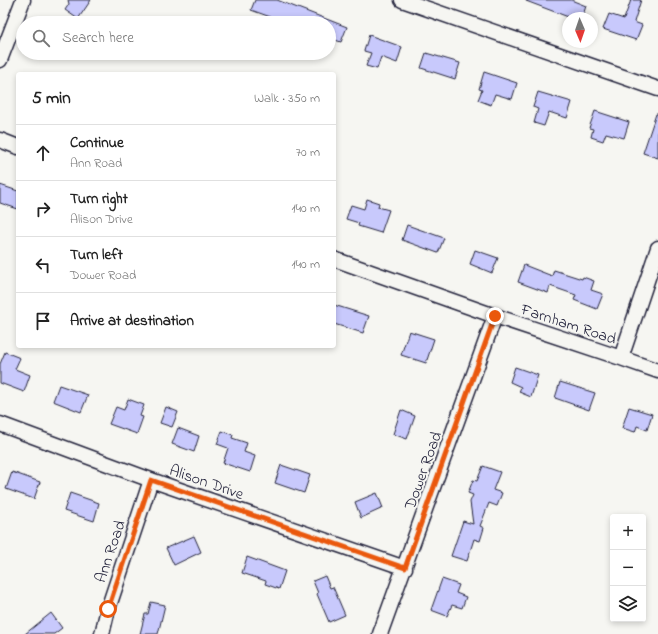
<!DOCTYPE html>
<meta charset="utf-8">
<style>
body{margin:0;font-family:"Indie Flower",sans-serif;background:#f2f2f2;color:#222}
.controls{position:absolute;right:12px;bottom:12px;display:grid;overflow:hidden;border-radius:4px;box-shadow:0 2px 6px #0003}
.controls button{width:36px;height:36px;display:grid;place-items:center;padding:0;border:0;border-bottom:1px solid #e0e0e0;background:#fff;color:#222;font:20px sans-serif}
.compass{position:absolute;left:562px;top:12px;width:36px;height:36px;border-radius:50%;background:#fff;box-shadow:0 2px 6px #0003;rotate:178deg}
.stop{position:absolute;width:12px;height:12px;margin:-9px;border:3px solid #ea580c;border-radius:50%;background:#fff}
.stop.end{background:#ea580c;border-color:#fff;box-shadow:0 1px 4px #0008}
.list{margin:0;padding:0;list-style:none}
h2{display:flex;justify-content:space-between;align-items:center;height:52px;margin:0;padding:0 16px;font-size:17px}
h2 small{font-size:13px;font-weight:400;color:#767676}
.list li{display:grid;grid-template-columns:26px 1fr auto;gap:12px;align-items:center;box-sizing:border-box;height:56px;padding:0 16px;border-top:1px solid #e0e0e0}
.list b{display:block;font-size:15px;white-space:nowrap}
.list p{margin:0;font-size:13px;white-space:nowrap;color:#767676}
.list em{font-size:13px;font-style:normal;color:#767676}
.icon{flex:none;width:22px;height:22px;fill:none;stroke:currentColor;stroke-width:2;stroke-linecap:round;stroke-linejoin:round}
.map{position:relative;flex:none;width:658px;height:634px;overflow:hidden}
.search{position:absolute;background:#fff;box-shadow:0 2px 6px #0003;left:16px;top:16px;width:320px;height:44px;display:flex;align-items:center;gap:10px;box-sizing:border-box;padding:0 14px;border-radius:22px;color:#767676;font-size:15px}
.panel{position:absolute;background:#fff;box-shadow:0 2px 6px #0003;left:16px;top:72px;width:320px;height:276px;border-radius:4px}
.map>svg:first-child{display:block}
</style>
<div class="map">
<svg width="658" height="634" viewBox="0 0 658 634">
<rect width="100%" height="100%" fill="#f6f6f2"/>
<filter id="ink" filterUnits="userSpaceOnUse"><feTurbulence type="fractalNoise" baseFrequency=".025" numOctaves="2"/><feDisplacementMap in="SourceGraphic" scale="8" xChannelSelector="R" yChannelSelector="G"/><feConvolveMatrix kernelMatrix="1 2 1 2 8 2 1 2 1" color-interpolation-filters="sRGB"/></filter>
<g filter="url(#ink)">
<path fill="#c8c9fc" stroke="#22223b" d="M68,0h23l-13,19 -13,-9 4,-6z
M255,0h22l70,27 -6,15 -12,-4v-15h-55l2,-4 -25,-9z
M526,0h45l15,6 -4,12h-11l-45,-17z
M631,0h10l-7,22 8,3 -6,15 -33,-11 6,-15 15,5z
M369,35l33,12 -5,16 -16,-6 -4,12 -11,-3 5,-13 -7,-2z
M426,53l34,10 -5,16 -34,-11z
M484,72l33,11 -5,16 -17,-5 -4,11 -13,-5 4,-10 -3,-1z
M538,92l34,10 -5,16 -18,-6 -5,14 -10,-3 4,-14 -5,-2z
M595,111l34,11 -5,16 -18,-5 -3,8 -12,-4 2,-8 -4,-1z
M656,114h2v44l-15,-5z
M0,185l18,6v18l-18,-6z
M367,199l12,4 -1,4 11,3 -8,23 -23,-7 1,-3 -13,-4 5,-14 13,4z
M407,225l37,13 -6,15 -36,-13z
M475,250l23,8 -6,15 -22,-9z
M524,265l28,11 2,-6 28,9 1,-2 11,4 -3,9 12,4 -6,15 -23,-9 2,-5 -26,-9 -2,7 -30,-11z
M334,305l35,11 -6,17 -29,-9z
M409,331l25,8 -8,24 -25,-8z
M5,352l15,6 -5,11 15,6 -6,17 -24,-9v-19z
M515,367l23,8 -7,22 -12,-5 2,-5 -11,-5z
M560,382l35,11 -6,17 -34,-12z
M59,385l29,10 -7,17 -28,-11z
M128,399l16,6 -4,11 3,1 -6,17 -28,-10 7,-17 8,3z
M166,407l12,5 -6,15 -12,-4z
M629,407l23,7 -5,16 -10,-4 -2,6 -13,-4z
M401,410l14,6 -8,23 -14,-5z
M178,428l21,8 -5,16 -22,-8z
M222,431l11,4 -1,3 15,5 -3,9 11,4 -5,16 -27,-9 5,-15 -11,-4z
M281,465l29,10 -6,18 -29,-10z
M483,466l17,6 -7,18 9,3 -5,13 -8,-3 -9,23 4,2 -4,13 -6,-2 -7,22 -16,-5 12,-35 10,3 -3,-22 3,-7 -5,-2 5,-13 4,1z
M12,472l28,10 -6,17 -28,-10z
M70,493l29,10 -5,18 -30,-10z
M377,493l6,15 -22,10 -6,-16z
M194,536l7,16 -27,13 -8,-17z
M247,557l38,14 -6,18 -14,-5 1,-3 -24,-8z
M325,576l5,12 3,-1 12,28 -16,7 -12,-28 1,-1 -5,-12z
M442,579l17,6 -3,8 10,4 -4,11 -10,-3 -5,11 -16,-6z
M151,602l14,3 -7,29h-18l5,-20h3z
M51,613l11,15 -8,6h-29z"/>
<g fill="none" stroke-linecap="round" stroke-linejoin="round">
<defs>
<path id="street" d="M402,0l256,89
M0,60l23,-60
M0,140l18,7
M334,259l161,57 126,42 37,13
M621,358l37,-110
M0,424l151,56 254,88
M102,634l6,-25 43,-129
M380,634l115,-318"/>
</defs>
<use href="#street" stroke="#22223b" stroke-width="17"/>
<use href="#street" stroke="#f6f6f2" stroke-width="14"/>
</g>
</g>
<g fill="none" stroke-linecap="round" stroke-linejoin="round" filter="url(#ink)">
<path stroke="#ea580c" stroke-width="5" d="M108,609l43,-129 254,88 90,-252"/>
</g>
<g text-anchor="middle" stroke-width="4" stroke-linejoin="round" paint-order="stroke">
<g font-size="16" fill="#22223b" stroke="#f6f6f2">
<text transform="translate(569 323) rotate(18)" y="6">Farnham Road</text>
<text transform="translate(422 470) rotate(-70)" y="6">Dower Road</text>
<text transform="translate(207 481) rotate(19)" y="6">Alison Drive</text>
<text transform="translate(109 551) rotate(-71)" y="6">Ann Road</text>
</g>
</g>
</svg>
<div class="controls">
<button>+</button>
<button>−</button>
<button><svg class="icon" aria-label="layers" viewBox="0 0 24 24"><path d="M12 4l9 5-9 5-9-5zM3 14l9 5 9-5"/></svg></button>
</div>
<svg class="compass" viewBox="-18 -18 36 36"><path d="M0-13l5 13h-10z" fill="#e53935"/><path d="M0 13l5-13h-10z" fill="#767676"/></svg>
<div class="stop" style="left:108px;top:609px"></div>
<div class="stop end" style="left:495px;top:316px"></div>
<div class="search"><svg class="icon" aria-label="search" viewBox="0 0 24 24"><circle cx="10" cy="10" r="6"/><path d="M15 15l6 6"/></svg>Search here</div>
<section class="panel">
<h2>5 min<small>Walk · 350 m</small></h2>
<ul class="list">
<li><svg class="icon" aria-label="ahead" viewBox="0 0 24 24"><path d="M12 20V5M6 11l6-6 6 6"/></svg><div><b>Continue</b><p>Ann Road</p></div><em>70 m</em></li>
<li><svg class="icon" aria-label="right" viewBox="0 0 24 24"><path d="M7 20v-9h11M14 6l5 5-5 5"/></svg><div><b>Turn right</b><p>Alison Drive</p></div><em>140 m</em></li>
<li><svg class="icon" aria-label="left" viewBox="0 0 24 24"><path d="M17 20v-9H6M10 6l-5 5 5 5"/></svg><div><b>Turn left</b><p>Dower Road</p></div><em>140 m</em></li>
<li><svg class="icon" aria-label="arrive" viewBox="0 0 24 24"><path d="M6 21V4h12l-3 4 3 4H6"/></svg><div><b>Arrive at destination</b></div></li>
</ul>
</section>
</div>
